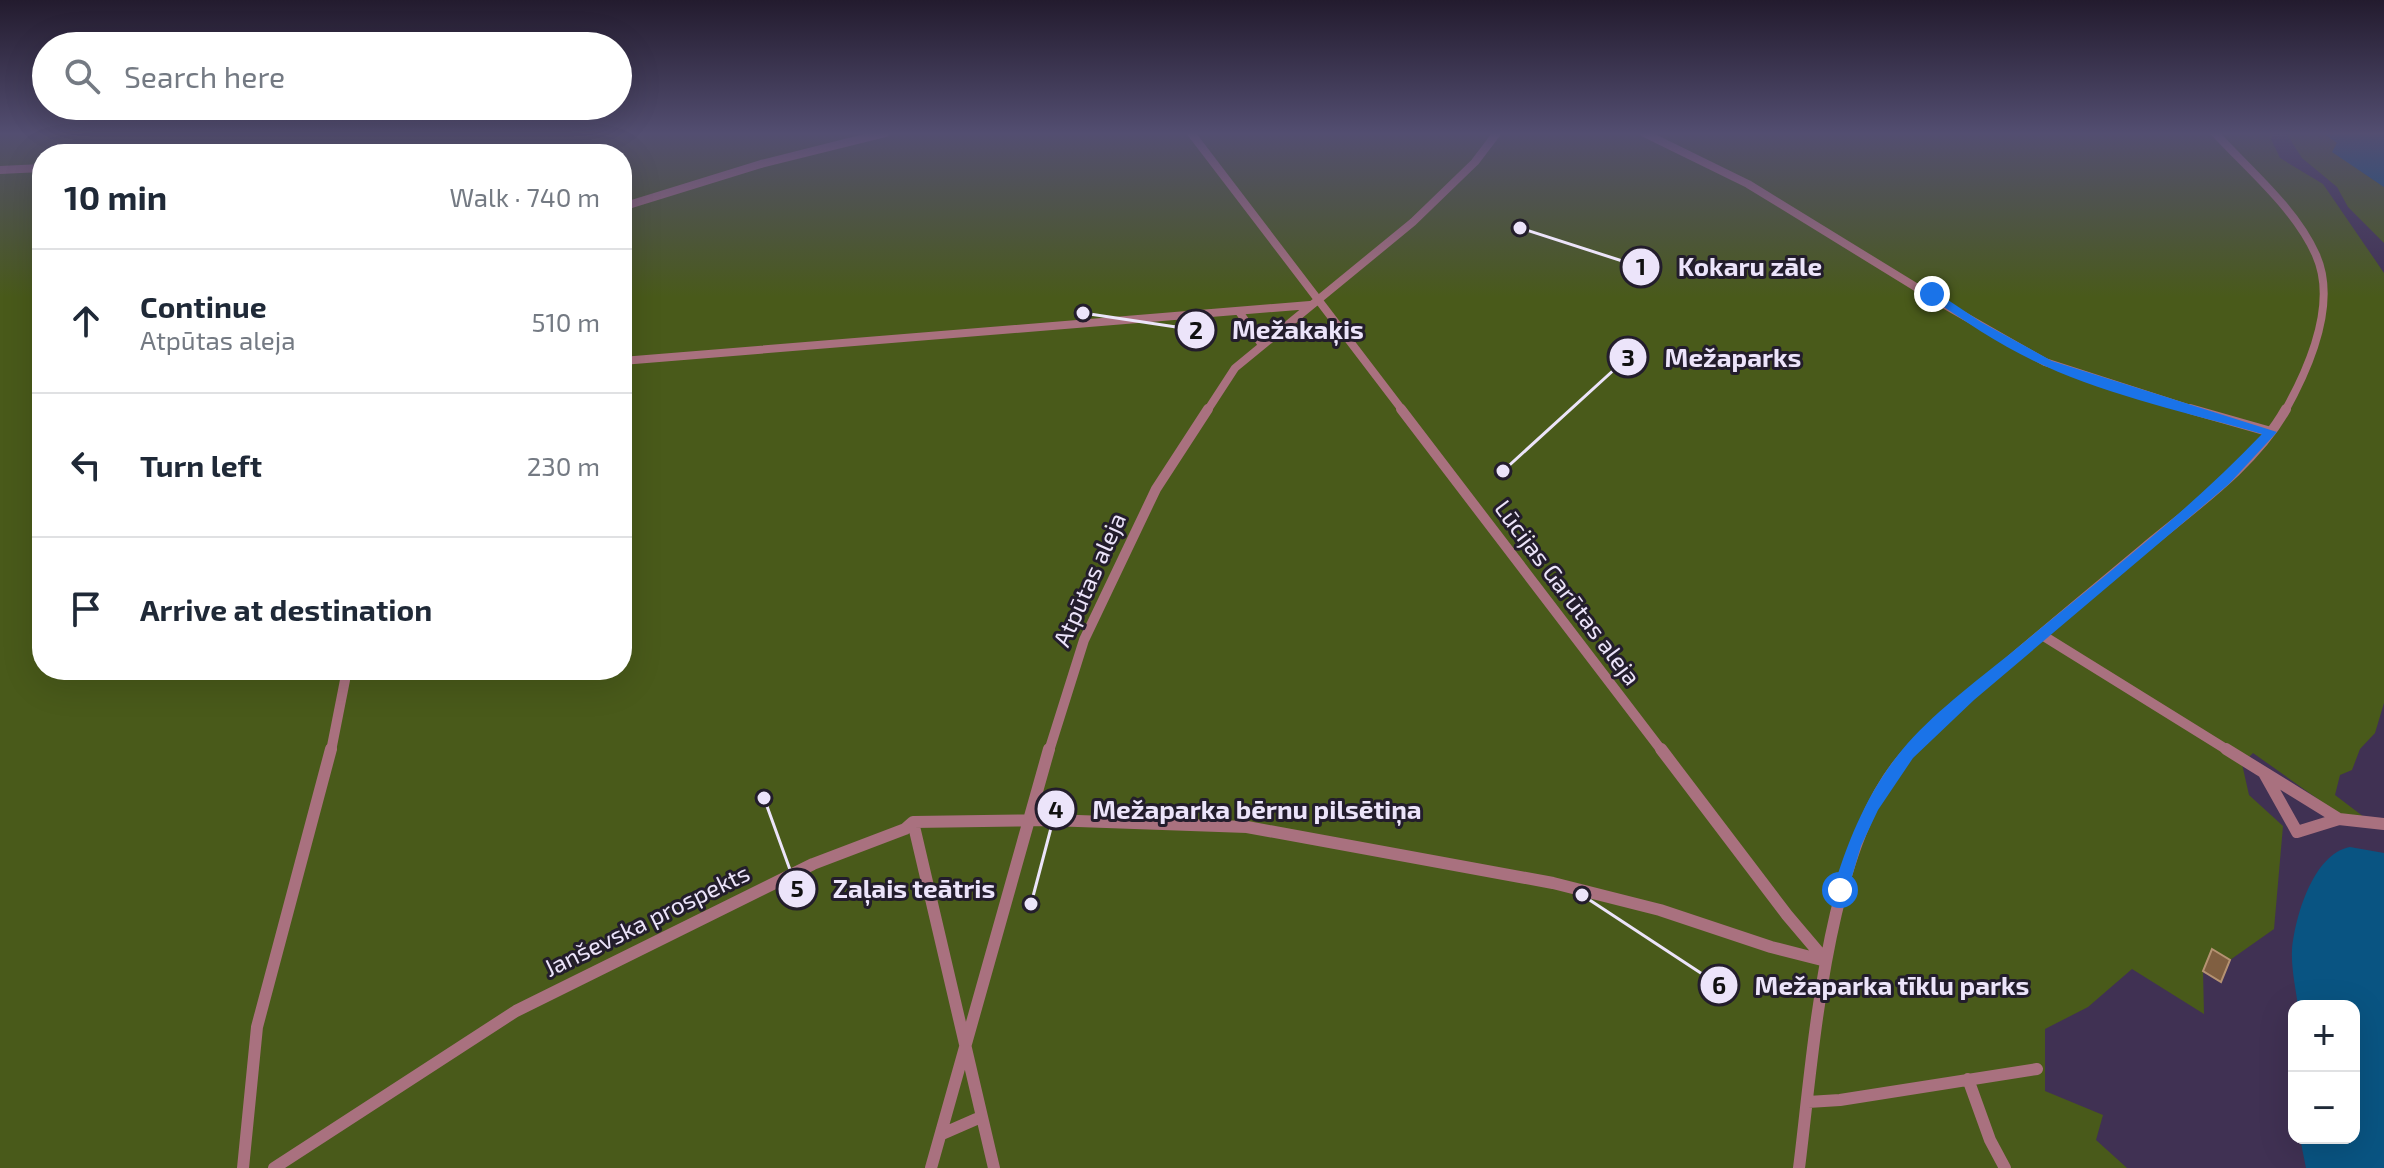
<!DOCTYPE html>
<meta charset="utf-8">
<style>
body{margin:0;font-family:"Exo 2",sans-serif;background:#f2f2f3;color:#1f2937}
.controls{position:absolute;right:24px;bottom:24px;display:grid;overflow:hidden;border-radius:16px;box-shadow:0 8px 32px #0002}
.controls button{width:72px;height:72px;display:grid;place-items:center;padding:0;border:0;border-bottom:2px solid #e0e1e3;background:#fff;color:#1f2937;font:40px sans-serif}
.stop{position:absolute;width:24px;height:24px;margin:-18px;border:6px solid #1a73e8;border-radius:50%;background:#fff}
.stop.end{background:#1a73e8;border-color:#fff;box-shadow:0 2px 8px #0008}
.list{margin:0;padding:0;list-style:none}
h2{display:flex;justify-content:space-between;align-items:center;height:104px;margin:0;padding:0 32px;font-size:34px}
h2 small{font-size:26px;font-weight:400;color:#747a83}
.list li{display:grid;grid-template-columns:52px 1fr auto;gap:24px;align-items:center;box-sizing:border-box;height:144px;padding:0 32px;border-top:2px solid #e0e1e3}
.list b{display:block;font-size:30px;white-space:nowrap}
.list p{margin:0;font-size:26px;white-space:nowrap;color:#747a83}
.list em{font-size:26px;font-style:normal;color:#747a83}
.icon{flex:none;width:44px;height:44px;fill:none;stroke:currentColor;stroke-width:2;stroke-linecap:round;stroke-linejoin:round}
.map{position:relative;flex:none;width:2384px;height:1168px;overflow:hidden}
.search{position:absolute;background:#fff;box-shadow:0 8px 32px #0002;left:32px;top:32px;width:600px;height:88px;display:flex;align-items:center;gap:20px;box-sizing:border-box;padding:0 28px;border-radius:44px;color:#747a83;font-size:30px}
.panel{position:absolute;background:#fff;box-shadow:0 8px 32px #0002;left:32px;top:144px;width:600px;height:536px;border-radius:32px}
.map>svg:first-child{display:block}
</style>
<div class="map">
<svg width="2384" height="1168" viewBox="0 0 2384 1168">
<rect width="100%" height="100%" fill="#403153"/>
<path fill="#495a1a" fill-rule="evenodd" d="M0,133h2273l-2,6 9,19 43,26 61,89v430l-9,30 -15,16 -8,21 -12,5 -5,20 29,22 -25,-3 -86,-61 -11,11 7,31 34,31 -9,103 -44,31 -17,-10 -10,21 1,43 -72,-45 -44,38 -43,22v62l58,24 -7,25 31,28h-2127zM42,154h580v516h-580z
M2286,133h38l13,10 -4,9 51,35v56l-36,-36 -11,-20 -35,-29z"/>
<path fill="#095482" d="M2324,133h60v54l-52,-35 5,-9z
M2350,847l34,6v315h-78l-6,-30h54v-132h-56c-2,-16 -7,-38 -6,-56 3,-33 21,-96 58,-103z"/>
<path fill="#805f41" stroke="#b59272" stroke-width="2" d="M2212,949l18,11 -9,22 -18,-11z"/>
<g fill="none" stroke-linecap="round" stroke-linejoin="round">
<path stroke="#a9717f" stroke-width="8" d="M1191,133l212,278
M1644,133l104,51 197,121 100,57 152,49
M2215,133c34,37 80,75 101,122 22,49 -7,113 -31,156
M0,170l42,-2
M622,207l139,-43 124,-31
M1240,313l22,32
M622,361l688,-56
M1207,411l28,-43 178,-146 62,-60 22,-29"/>
<path stroke="#a9717f" stroke-width="10" d="M1401,409l261,342
M2190,409l81,23
M2042,635l187,116
M331,751l16,-81
M1049,751l35,-111 72,-151 52,-80
M1910,751c74,-71 153,-135 232,-201 50,-42 112,-84 144,-141"/>
<path stroke="#a9717f" stroke-width="12" d="M1661,749l126,166 39,46
M2226,749l113,70 -42,13 -33,-59
M2339,819l45,5
M913,822l81,346
M1968,1079l22,61 15,28
M1808,1102l32,-2 197,-31
M942,1134l39,-17
M243,1168l14,-141 74,-278
M274,1168l242,-157 297,-147 92,-35 8,-7 137,-2 197,7 306,56 107,27 111,37 55,14
M931,1168l118,-419
M1799,1168c15,-117 27,-334 113,-419"/>
</g>
<linearGradient id="sky" x2="0" y2="1"><stop stop-color="#231b2e"/><stop offset="0.45" stop-color="#534e71"/><stop offset="1" stop-color="#534e71" stop-opacity="0"/></linearGradient>
<rect width="2384" height="297" fill="url(#sky)"/>
<path fill="#1a73e8" d="M1929,292h7l45,30 71,39 225,71 -48,52 -255,216 -61,58 -35,52 -17,36 -13,44 -8,8 -7,-8c15,-50 35,-99 69,-140 29,-35 73,-68 109,-97 85,-71 175,-139 251,-219 -72,-21 -149,-37 -217,-68 -41,-18 -79,-44 -116,-69z"/>
<g text-anchor="middle" stroke-width="6" stroke-linejoin="round" paint-order="stroke">
<g font-size="24" fill="#ece4fa" stroke="#231d2c">
<text transform="translate(1090 580) rotate(-66)" y="8">Atpūtas aleja</text>
<text transform="translate(1567 593) rotate(53)" y="8">Lūcijas Garūtas aleja</text>
<text transform="translate(647 921) rotate(-26)" y="8">Janševska prospekts</text>
</g>
</g>
<path fill="none" stroke="#ece4fa" stroke-width="3" d="M1520 228L1641 267M1083 313L1196 330M1503 471L1628 357M1031 904L1056 809M764 798L797 889M1582 895L1719 985"/>
<g fill="#ece4fa" stroke="#231d2c" stroke-width="3">
<circle cx="1520" cy="228" r="8"/>
<circle cx="1083" cy="313" r="8"/>
<circle cx="1503" cy="471" r="8"/>
<circle cx="1031" cy="904" r="8"/>
<circle cx="764" cy="798" r="8"/>
<circle cx="1582" cy="895" r="8"/>
<circle cx="1641" cy="267" r="20"/>
<circle cx="1196" cy="330" r="20"/>
<circle cx="1628" cy="357" r="20"/>
<circle cx="1056" cy="809" r="20"/>
<circle cx="797" cy="889" r="20"/>
<circle cx="1719" cy="985" r="20"/>
</g>
<g font-size="24" text-anchor="middle" font-weight="bold" fill="#111">
<text x="1641" y="275">1</text>
<text x="1196" y="339">2</text>
<text x="1628" y="366">3</text>
<text x="1056" y="818">4</text>
<text x="797" y="897">5</text>
<text x="1719" y="994">6</text>
</g>
<g font-size="26" text-anchor="middle" font-weight="bold" fill="#ece4fa" stroke="#231d2c" stroke-width="6" stroke-linejoin="round" paint-order="stroke">
<text x="1750" y="276">Kokaru zāle</text>
<text x="1298" y="339">Mežakaķis</text>
<text x="1733" y="367">Mežaparks</text>
<text x="1257" y="819">Mežaparka bērnu pilsētiņa</text>
<text x="914" y="898">Zaļais teātris</text>
<text x="1892" y="995">Mežaparka tīklu parks</text>
</g>
</svg>
<div class="controls">
<button>+</button>
<button>−</button>
</div>
<div class="stop" style="left:1840px;top:890px"></div>
<div class="stop end" style="left:1932px;top:294px"></div>
<div class="search"><svg class="icon" aria-label="search" viewBox="0 0 24 24"><circle cx="10" cy="10" r="6"/><path d="M15 15l6 6"/></svg>Search here</div>
<section class="panel">
<h2>10 min<small>Walk · 740 m</small></h2>
<ul class="list">
<li><svg class="icon" aria-label="ahead" viewBox="0 0 24 24"><path d="M12 20V5M6 11l6-6 6 6"/></svg><div><b>Continue</b><p>Atpūtas aleja</p></div><em>510 m</em></li>
<li><svg class="icon" aria-label="left" viewBox="0 0 24 24"><path d="M17 20v-9H6M10 6l-5 5 5 5"/></svg><div><b>Turn left</b></div><em>230 m</em></li>
<li><svg class="icon" aria-label="arrive" viewBox="0 0 24 24"><path d="M6 21V4h12l-3 4 3 4H6"/></svg><div><b>Arrive at destination</b></div></li>
</ul>
</section>
</div>
